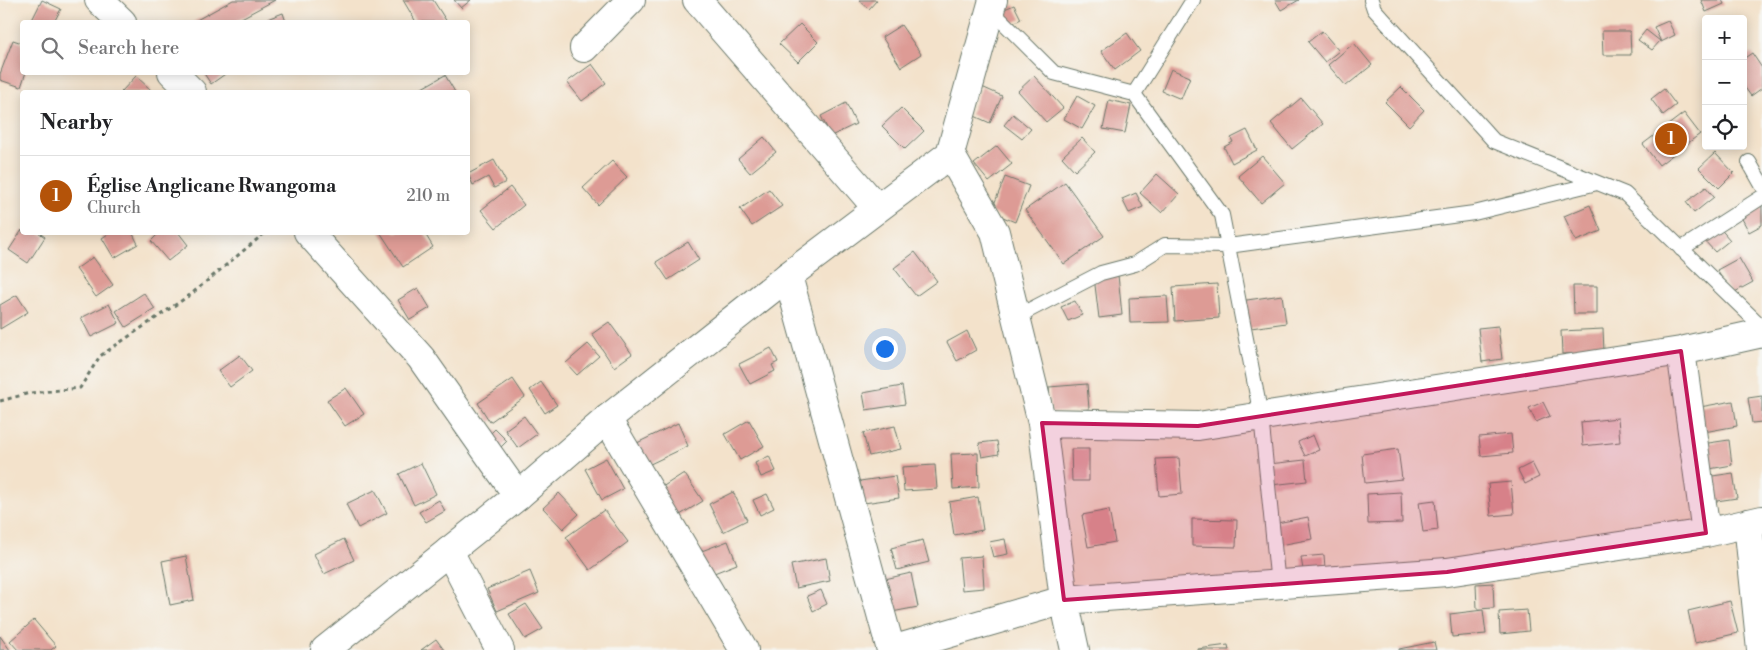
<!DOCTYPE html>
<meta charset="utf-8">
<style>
body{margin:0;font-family:"Libre Bodoni",serif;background:#f6f6f6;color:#202124}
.controls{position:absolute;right:15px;top:15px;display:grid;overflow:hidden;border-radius:5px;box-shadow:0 2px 12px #0003}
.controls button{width:45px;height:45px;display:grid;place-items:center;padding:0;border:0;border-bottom:1px solid #e0e0e0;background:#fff;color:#202124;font:25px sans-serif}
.you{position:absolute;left:884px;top:348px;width:18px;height:18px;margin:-12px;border:4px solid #fff;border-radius:50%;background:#1a73e8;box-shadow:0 0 0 8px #1a73e833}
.badge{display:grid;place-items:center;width:32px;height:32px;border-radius:50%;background:#b45309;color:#fff;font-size:16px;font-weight:700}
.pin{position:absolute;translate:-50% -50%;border:2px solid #fff;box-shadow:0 1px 5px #0006}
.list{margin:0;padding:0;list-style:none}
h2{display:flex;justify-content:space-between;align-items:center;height:65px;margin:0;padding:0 20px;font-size:21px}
h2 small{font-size:16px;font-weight:400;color:#757577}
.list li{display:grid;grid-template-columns:32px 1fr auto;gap:15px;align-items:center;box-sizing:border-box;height:80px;padding:0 20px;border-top:1px solid #e0e0e0}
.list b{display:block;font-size:19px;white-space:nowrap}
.list p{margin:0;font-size:16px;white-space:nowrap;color:#757577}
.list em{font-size:16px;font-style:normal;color:#757577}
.icon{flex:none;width:28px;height:28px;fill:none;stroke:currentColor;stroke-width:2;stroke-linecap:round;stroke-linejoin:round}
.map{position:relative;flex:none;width:1762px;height:650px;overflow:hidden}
.search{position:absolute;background:#fff;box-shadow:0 2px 12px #0003;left:20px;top:20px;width:450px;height:55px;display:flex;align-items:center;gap:12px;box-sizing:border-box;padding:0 18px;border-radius:5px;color:#757577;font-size:19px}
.panel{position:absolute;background:#fff;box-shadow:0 2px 12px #0003;left:20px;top:90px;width:450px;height:145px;border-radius:5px}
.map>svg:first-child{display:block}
</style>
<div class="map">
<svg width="1762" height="650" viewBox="0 0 1762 650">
<rect width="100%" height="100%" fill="#f6f6f2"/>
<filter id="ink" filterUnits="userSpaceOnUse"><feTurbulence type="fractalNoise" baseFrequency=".02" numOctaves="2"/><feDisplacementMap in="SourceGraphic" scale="10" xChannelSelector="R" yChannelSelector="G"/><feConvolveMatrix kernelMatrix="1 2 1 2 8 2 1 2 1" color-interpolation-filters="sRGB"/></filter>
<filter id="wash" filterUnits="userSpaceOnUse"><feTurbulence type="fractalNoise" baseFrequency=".0096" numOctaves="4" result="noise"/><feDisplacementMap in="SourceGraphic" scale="20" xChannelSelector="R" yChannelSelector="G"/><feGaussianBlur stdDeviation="1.12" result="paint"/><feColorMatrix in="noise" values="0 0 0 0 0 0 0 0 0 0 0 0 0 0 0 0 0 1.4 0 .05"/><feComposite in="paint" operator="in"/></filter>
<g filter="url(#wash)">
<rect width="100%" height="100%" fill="#f3e2cb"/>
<g id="blocks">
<path fill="#dd9b95" d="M42,0l19,9 -7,13h-23z
M233,0h42l-41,22h-41z
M403,0h30l14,22h-31z
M454,0h17l-10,8z
M859,0h18l-8,9z
M1275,0h24l-18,10z
M1701,0h21l2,4 -18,8z
M1014,5l7,14 -14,7 -7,-15z
M283,13l3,9h-17l-2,-3z
M1668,21l7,14 -14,7 -7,-15z
M800,24l18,18 -20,20 -19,-18z
M901,25l20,29 -20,13 -19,-30z
M1646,30l14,11 -8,9 -14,-10z
M1322,31l17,20 -14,11 -17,-20z
M1602,31h28l1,24h-28z
M1127,33l13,18 -25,19 -14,-19z
M13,40l9,3v29h4l-5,15 -21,-7v-6z
M1354,43l18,22 -26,21 -18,-21z
M1752,53l10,15v20l-11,8 -8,-11v-26z
M592,64l14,19 -24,18 -15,-19z
M1171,69l19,8 -9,22 -19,-8z
M203,72h25l-17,12z
M445,75l10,17h-40z
M136,76l15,14 -3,2h-27z
M1034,76l29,32 -17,14 -28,-31z
M982,87l20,9 -12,27 -20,-9z
M1401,87l23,23 -15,16 -24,-24z
M1664,89l12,16 -13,10 -12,-16z
M1077,96l18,10 -13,23 -18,-10z
M1301,98l22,26 -31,25 -21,-26z
M1109,100l22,5 -6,28 -22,-4z
M846,103l10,21 -25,12 -10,-20z
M901,108l23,23 -19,18 -23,-23z
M1684,113l16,21 -41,31 -16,-21z
M1013,114l18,15 -9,10 -18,-14z
M1247,130l10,20 -25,13 -8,-16 9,-5 -2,-4z
M764,137l12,15 -26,21 -12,-14z
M1082,138l13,14 -20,19 -13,-14z
M997,146l15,18 -23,18 -15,-18z
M1715,153l19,20 -15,15 -20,-20z
M1262,156l23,27 -24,20 -23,-27z
M494,160l12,22 -12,6 -6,-11 -15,8 -5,-11z
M612,161l15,16 -29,28 -15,-17z
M1157,174l22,20 -17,19 -22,-20z
M1005,177l24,9 -14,36 -24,-10z
M1065,182l39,54 -40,28 -39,-54z
M510,187l14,18 -28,23 -15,-18z
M1706,187l8,10 -20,16 -8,-11z
M769,189l13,17 -30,20 -12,-17z
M1136,193l7,14 -14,6 -7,-14z
M1762,201v24l-13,7 -10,-19z
M1590,205l11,26 -25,10 -12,-25z
M1718,226l12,14 -15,12 -12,-13z
M22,230v2h16l7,5 -17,26 -19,-13z
M111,232h21l6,12 -24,14 -12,-20z
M160,232h18l10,13 -20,16 -17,-20z
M380,232h44l9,15 -30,20z
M688,242l11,18 -31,20 -12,-18z
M915,252l22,29 -21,15 -22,-28z
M93,257l20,28 -17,12 -20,-28z
M1739,258l14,24 -22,12 -14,-24z
M1118,275l4,40 -23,3 -5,-41z
M1217,284l2,34 -44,3 -2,-34z
M1573,286h24v28h-23z
M418,288l12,20 -20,12 -12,-20z
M144,293l11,16 -29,18 -10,-16z
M17,295l11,17 -28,17v-24z
M1282,295l4,28 -42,6 -4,-28z
M1167,296l2,26 -39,1 -1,-25z
M1075,301l7,14 -14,6 -7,-14z
M109,304l10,19 -28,14 -10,-19z
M609,322l23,32 -18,13 -22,-33z
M1498,326l4,33 -20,3 -4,-34z
M1603,329l1,23 -42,2 -1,-23z
M967,331l9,19 -19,11 -10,-19z
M588,344l11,12 -22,19 -11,-12z
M771,348l7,14 -6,3 3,6 -25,13 -11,-20z
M240,355l12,16 -22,16 -12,-16z
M513,379l12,18 -35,25 -12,-19z
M541,382l16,23 -12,8 -15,-23z
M1087,384l2,25 -38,4 -2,-26z
M902,386l3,18 -39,6 -3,-17z
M346,388l18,26 -19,12 -18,-26z
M1762,396v26l-10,1 -4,-25z
M1733,401l4,25 -33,6 -4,-25z
M1543,402l7,14 -14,6 -7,-14z
M524,416l13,18 -19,14 -13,-18z
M1618,418l2,24 -37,4 -2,-24z
M749,420l15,26 -24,14 -15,-26z
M678,423l10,23 -42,20 -11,-22z
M895,426l6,23 -32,7 -6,-23z
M495,429l12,12 -9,9 -12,-12z
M1511,434l2,19 -32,3 -2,-19z
M1313,435l6,15 -14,6 -7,-14z
M1729,440l3,25 -34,6 -3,-26z
M997,441l2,13 -17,3 -3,-14z
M1071,449h18v32h-17z
M1398,449l4,30 -37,4 -3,-29z
M978,453l1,34 -26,2 -2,-35z
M769,456l7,15 -15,6 -6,-14z
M606,458l17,31 -21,11 -17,-31z
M1179,458l3,36 -23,2 -3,-37z
M1305,460l2,21 -36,4 -2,-21z
M421,463l15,31 -22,11 -15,-31z
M1532,463l7,14 -14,7 -7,-14z
M935,465l2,24 -33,2 -2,-24z
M684,473l19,28 -28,17 -19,-27z
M1733,473l4,25 -34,5 -4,-25z
M895,476l4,22 -35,5 -4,-22z
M1511,482l3,32 -23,2 -3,-32z
M375,490l12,23 -29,15 -12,-24z
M733,492l14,28 -24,12 -14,-28z
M1401,492l1,31 -34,1 -1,-30z
M559,493l20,21 -16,15 -20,-21z
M767,494l7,14 -14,7 -7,-15z
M978,497l5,33 -29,5 -5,-33z
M439,500l6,11 -19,11 -7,-10z
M1435,500l3,30 -15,2 -4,-30z
M604,510l24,32 -38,28 -24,-33z
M1109,510l6,32 -27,5 -6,-32z
M1308,517l4,22 -37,7 -3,-22z
M1192,519l45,1 -1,27 -44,-1z
M344,539l10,21 -30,14 -10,-20z
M1005,539l3,15 -15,3 -4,-15z
M923,540l6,22 -32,8 -6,-22z
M728,541l9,23 -28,11 -10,-23z
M1324,555l1,13 -22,2 -2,-13z
M186,556l8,44 -24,5 -8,-44z
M982,556l2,32 -22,2 -3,-32z
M826,558l4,23 -34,7 -5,-23z
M530,571l9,22 -42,18 -10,-22z
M911,573l7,34 -26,5 -7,-33z
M1493,583l1,25 -17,1 -1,-25z
M821,590l6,14 -14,7 -6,-15z
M1730,601l8,32 -43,10 -7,-32z
M526,604l17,25 -18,10 -16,-25z
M1483,610l3,24 -34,3 -2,-23z
M1527,610l2,21 -29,3 -1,-22z
M34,620l22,26 -5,4h-33l-8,-9z
M0,636l10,14h-10z
M436,639l8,11h-23z
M1434,642l2,8h-37v-1z
M1228,645l1,5h-31v-1z"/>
</g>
</g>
<g filter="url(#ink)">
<use href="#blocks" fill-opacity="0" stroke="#697769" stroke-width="1"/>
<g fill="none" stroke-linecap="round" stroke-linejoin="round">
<defs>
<path id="service" d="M1371,0l3,9 120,132 131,53 137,133
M990,9l64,64 80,21 88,121 39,201 17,169
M1134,94l59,-94
M1749,162l13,23
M1681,249l81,-52
M1016,317l85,-44 34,-9 30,-19 63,1 246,-33 123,-30"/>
<path id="minor" d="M99,0l23,22
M697,0l180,208
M584,48l47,-48
M172,72l20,20
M950,154l45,78 21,85 26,106 22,177 11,50
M308,232l113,126 97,138
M788,276l103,374
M1681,351l25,182
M607,419l137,231
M1042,423l156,3 483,-75 81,-18
M1748,523l13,127
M449,551l51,99
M892,650l172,-50 383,-28 259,-39 56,-13"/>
<path id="tertiary" d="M325,650l193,-154 89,-77 181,-143 162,-122 43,-154"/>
</defs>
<use href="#service" stroke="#697769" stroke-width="16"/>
<use href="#minor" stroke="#697769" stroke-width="30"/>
<use href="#tertiary" stroke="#697769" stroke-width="30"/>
<path stroke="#697769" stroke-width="3" stroke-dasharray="4 4" stroke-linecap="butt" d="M0,401l30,-8 50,-5 20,-32 90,-61 76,-63"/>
<use href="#service" stroke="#fff" stroke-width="14"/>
<use href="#minor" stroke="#fff" stroke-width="28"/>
<use href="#tertiary" stroke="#fff" stroke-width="28"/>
</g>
</g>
<path fill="#c2185b" fill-opacity="0.2" stroke="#c2185b" stroke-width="4" stroke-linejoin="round" d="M1681,351l25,182 -259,39 -383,28 -22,-177 156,3z"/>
</svg>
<div class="controls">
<button>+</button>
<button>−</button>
<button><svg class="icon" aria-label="locate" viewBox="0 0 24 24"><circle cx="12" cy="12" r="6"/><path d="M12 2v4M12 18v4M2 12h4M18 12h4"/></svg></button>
</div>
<div class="you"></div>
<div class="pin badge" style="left:1671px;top:139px">1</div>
<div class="search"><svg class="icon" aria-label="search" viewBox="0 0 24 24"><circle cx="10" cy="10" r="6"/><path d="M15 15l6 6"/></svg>Search here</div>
<section class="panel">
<h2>Nearby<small></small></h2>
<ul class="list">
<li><span class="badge">1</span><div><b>Église Anglicane Rwangoma</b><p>Church</p></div><em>210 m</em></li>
</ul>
</section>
</div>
